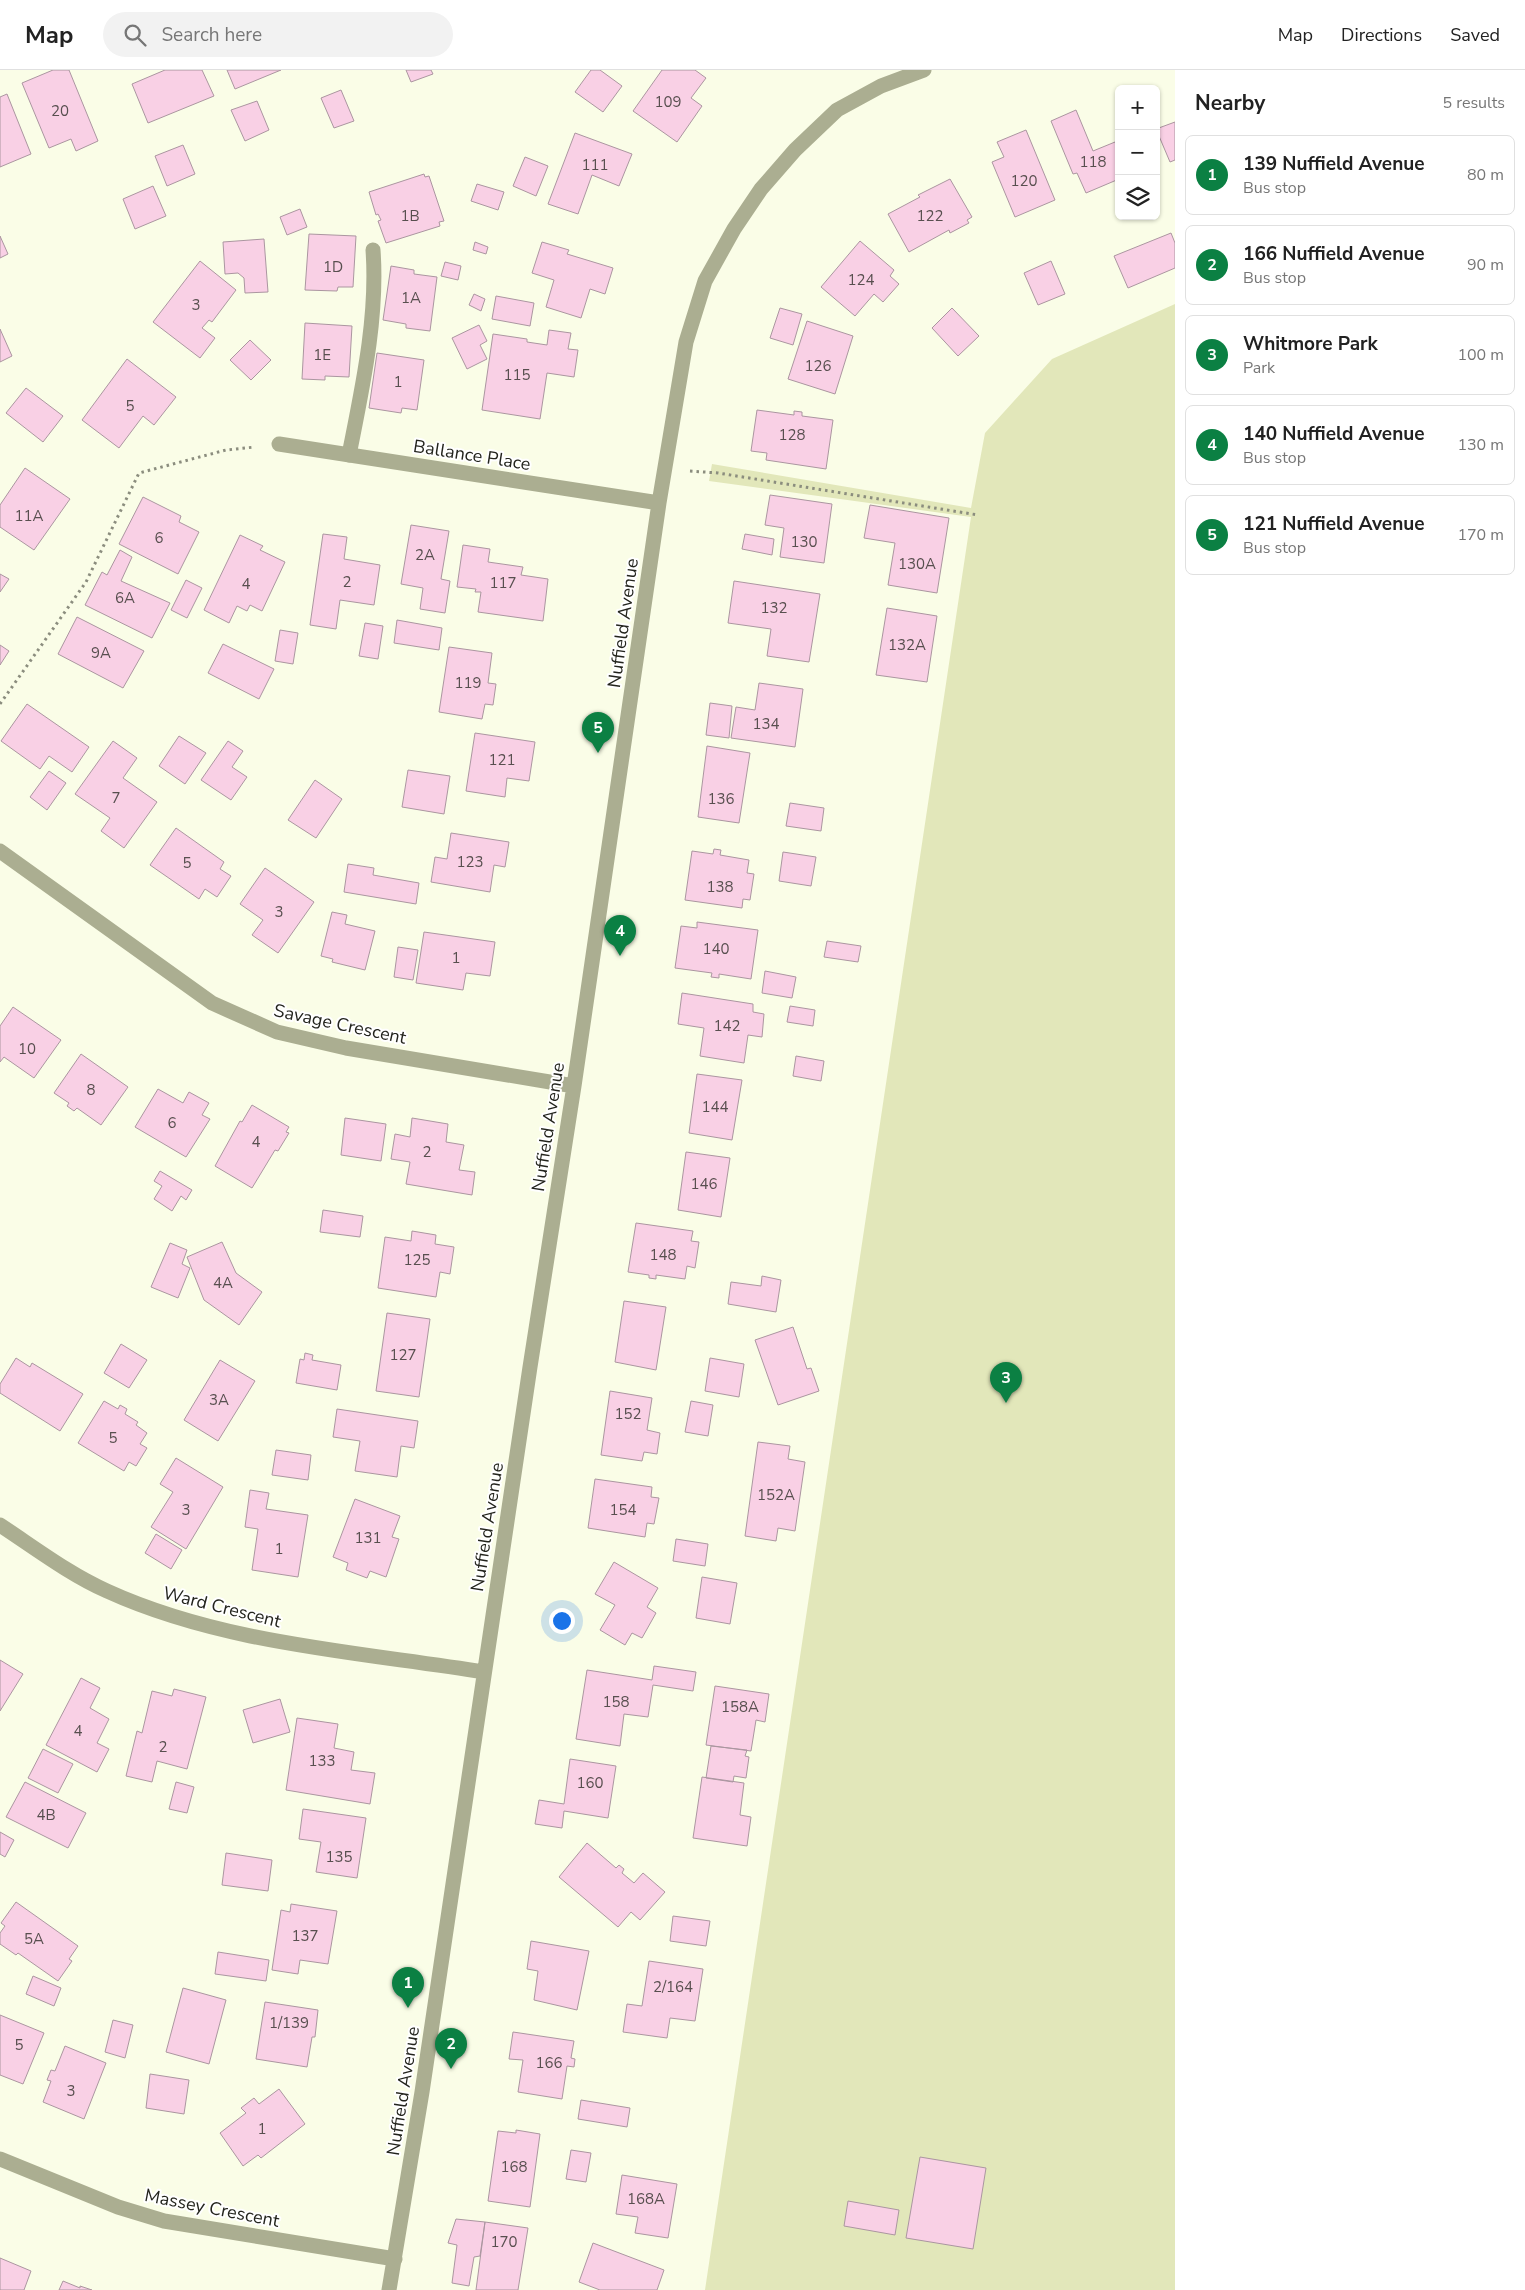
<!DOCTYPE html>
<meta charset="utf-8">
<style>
body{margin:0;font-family:"Nunito Sans",sans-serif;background:#f2f2f2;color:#222}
.controls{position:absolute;right:15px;top:15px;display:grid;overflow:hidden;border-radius:8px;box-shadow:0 1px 4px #0004}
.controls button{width:45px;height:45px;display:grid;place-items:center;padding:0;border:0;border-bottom:1px solid #e0e0e0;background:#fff;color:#222;font:25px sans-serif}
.you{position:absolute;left:561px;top:1550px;width:18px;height:18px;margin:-12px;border:4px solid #fff;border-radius:50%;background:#1a73e8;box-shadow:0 0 0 8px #1a73e833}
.badge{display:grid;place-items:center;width:32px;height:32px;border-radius:50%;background:#0b8043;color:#fff;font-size:16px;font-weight:700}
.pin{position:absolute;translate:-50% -41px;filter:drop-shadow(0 1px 2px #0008)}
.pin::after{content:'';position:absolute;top:26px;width:18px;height:15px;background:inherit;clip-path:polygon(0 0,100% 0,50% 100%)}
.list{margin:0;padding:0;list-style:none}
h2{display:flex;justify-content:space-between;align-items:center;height:65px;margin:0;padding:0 20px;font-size:21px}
h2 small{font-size:16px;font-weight:400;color:#767676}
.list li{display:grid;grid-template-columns:32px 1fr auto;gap:15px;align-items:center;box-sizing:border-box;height:80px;margin:0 10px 10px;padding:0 10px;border:1px solid #e0e0e0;border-radius:8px}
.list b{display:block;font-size:19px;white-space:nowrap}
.list p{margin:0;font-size:16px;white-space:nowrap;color:#767676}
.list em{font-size:16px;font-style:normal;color:#767676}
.icon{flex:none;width:28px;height:28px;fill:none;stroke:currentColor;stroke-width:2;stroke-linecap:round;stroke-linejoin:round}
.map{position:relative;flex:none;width:1175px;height:2220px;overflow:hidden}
header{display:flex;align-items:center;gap:30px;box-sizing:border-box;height:70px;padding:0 25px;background:#fff;border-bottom:1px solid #e0e0e0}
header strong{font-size:24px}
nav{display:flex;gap:28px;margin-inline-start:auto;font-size:18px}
.search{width:350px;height:45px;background:#f2f2f2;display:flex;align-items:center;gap:12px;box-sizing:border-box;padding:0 18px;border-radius:28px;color:#767676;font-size:19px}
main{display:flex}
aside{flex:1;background:#fff}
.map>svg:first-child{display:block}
</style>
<header>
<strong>Map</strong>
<div class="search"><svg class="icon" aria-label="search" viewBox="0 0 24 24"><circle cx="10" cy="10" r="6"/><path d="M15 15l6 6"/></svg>Search here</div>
<nav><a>Map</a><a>Directions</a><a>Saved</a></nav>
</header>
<main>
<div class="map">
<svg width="1175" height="2220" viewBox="0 0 1175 2220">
<rect width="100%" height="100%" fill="#fafde7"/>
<path fill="#e2e7ba" d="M1175,234v1986h-470l266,-1773 -262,-36 3,-17 259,44 14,-75 67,-74z"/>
<path fill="#f9d0e5" stroke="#ab96a0" d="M53,0h16l29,71 -22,10 -5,-12 -22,9 -27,-65z
M165,0h37l12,26 -66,27 -16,-39z
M227,0h54l-46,19z
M406,0h25l2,4 -22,8z
M591,0h9l22,16 -19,26 -28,-20z
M662,0h33l11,8 -15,20 11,8 -25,36 -44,-31z
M341,20l13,31 -20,7 -13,-30z
M7,24l24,60 -31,13v-70z
M257,31l12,29 -24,11 -14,-31z
M1076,40l17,41 22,-9 4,9v28l-33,14 -9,-20 -4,1 -22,-53z
M1175,52v38l-5,2 -14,-33z
M1026,60l29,70 -40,17 -23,-55 12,-5 -7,-15z
M575,63l57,21 -13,32 -27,-11 -14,39 -30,-10z
M183,75l12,29 -28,12 -12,-30z
M525,87l23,9 -12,30 -23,-10z
M424,104l1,3 4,-1 15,45 -5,1 1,4 -54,17 -8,-22 3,-1 -3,-6 -2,1 -7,-23z
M950,109l22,38 -5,3 2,3 -19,10 -1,-3 -40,22 -21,-38 32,-17 -2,-2z
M477,114l27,8 -6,18 -27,-9z
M153,116l13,30 -31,13 -12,-30z
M300,139l7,18 -20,8 -7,-18z
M1171,163l4,10v25l-47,20 -14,-32z
M309,164l47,2 -3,51h-15l-1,4 -32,-1z
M0,166l8,18 -8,4z
M264,169l4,53 -23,1 -1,-15 -6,-5 -13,1 -2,-32z
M860,171l34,29 -4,6 9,8 -16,18 -9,-8 -19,22 -34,-29z
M475,172l13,5 -2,7 -13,-4z
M542,172l27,8 -2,4 46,14 -8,26 -15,-5 -9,29 -35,-11 8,-27 -22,-7z
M200,191l36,29 -24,32 -3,-2 -7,8 13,10 -15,20 -47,-36z
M1051,191l14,33 -27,11 -14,-32z
M445,192l16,4 -3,14 -17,-4z
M391,196l23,4v4l23,3 -7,54 -24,-3v-4l-23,-4z
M474,224l11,5 -4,12 -12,-6z
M496,226l38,7 -4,23 -38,-7z
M780,238l22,6 -9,31 -23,-7z
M952,238l27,28 -21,20 -26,-28z
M807,251l46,15 -18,58 -47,-15z
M305,253l47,3 -3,51 -24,-1v4l-23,-1z
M479,255l8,16 -7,4 7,14 -20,10 -15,-31z
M0,259l12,27 -12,6z
M549,260l22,3 -3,16 10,1 -4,27 -27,-4 -7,46 -58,-9 11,-76 34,5v3l20,3z
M250,270l21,20 -20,20 -21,-20z
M377,283l47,7 -7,50 -15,-2 -1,5 -32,-5z
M127,289l49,38 -22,28 -11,-9 -24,32 -37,-28z
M26,318l37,28 -20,26 -37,-29z
M757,340l37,5v-4l8,1v4l31,4 -7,49 -60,-9 1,-7 -16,-2z
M25,398l45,31 -36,51 -34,-23v-22z
M770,425l62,9 -8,59 -44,-6 4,-29 -19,-3z
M143,427l38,19 -2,6 20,10 -21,42 -59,-30z
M870,435l79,13 -12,75 -49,-8 7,-42 -31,-5z
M411,455l38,6 -8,48 9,2 -5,32 -25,-4 3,-21 -22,-4z
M323,464l24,3 -3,22 36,6 -6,40 -34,-5 -4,29 -26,-4z
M745,464l29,5 -2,16 -30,-6z
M240,465l23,11 -3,4 25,12 -23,49 -12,-6 -3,6 -10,-5 -8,17 -25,-13z
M463,475l27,4 -2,13 35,5 -2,8 27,4 -5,42 -65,-9 3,-20h-6l1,-3 -19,-2z
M120,480l12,7 -11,24 49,22 -18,35 -67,-33 17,-33 5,3z
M0,504l9,5 -9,13z
M186,510l16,8 -15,30 -16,-8z
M734,511l86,13 -11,68 -42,-6 4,-27 -43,-6z
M887,538l50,8 -10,66 -51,-7z
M77,547l67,34 -21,37 -65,-34z
M397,550l45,8 -3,22 -45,-7z
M365,553l18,3 -5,33 -19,-3z
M280,560l18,3 -5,31 -18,-3z
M223,574l51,25 -15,30 -51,-26z
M0,575l9,6 -9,14z
M449,577l43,6 -4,30 8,1 -3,21 -8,-1 -3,15 -43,-7z
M759,613l44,6 -8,58 -64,-9 5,-31 19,3z
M710,633l22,3 -3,32 -23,-3z
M27,634l62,43 -17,25 -23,-16 -9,13 -39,-28z
M475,663l60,9 -6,39 -22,-3 -2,19 -39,-6z
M179,666l27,17 -21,31 -26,-18z
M113,671l24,17 -14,20 34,24 -33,46 -23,-17 9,-13 -35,-24z
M228,671l15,10 -11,16 15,10 -16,23 -30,-20z
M707,676l43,7 -11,70 -41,-6z
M408,700l42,6 -6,38 -42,-7z
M49,701l17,12 -19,27 -17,-13z
M315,710l27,19 -26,39 -28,-18z
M790,733l34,5 -3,23 -35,-5z
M176,758l48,34 -4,7 11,7 -14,21 -12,-8 -6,10 -49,-34z
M451,763l58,9 -4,25 -11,-2 -4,27 -59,-10 4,-25 12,2z
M714,779l7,1 -1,5 29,5 -2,13 7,1 -4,26 -7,-1 -1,9 -57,-8 7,-49 21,3z
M783,782l33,5 -5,29 -32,-5z
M348,794l26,4 -1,7 46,8 -3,21 -72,-12z
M265,798l49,34 -36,51 -26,-18 11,-15 -23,-16z
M332,842l15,3 -2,9 30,7 -10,39 -33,-8 1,-3 -12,-3z
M697,852l61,8 -7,49 -32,-5v4l-8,-1 1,-4 -37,-5 6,-42 16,2z
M424,862l71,10 -5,34 -24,-3 -3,17 -47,-7z
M827,871l34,5 -3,16 -34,-5z
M398,877l20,3 -5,30 -19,-3z
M765,901l31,6 -4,21 -30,-5z
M682,923l71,11v8l11,2 -2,23 -14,-2 -4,28 -44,-7 4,-28 -26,-4z
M790,936l25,4 -2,16 -26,-4z
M13,937l48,33 -27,38 -30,-21 -4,5v-36z
M81,984l47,33 -27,38 -24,-17 -3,3 -7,-5 2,-3 -15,-10z
M796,986l28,5 -3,20 -28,-5z
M697,1004l45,6 -10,60 -43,-7z
M158,1019l25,14 6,-11 20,11 -7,12 8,4 -24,38 -51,-30z
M252,1035l37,22 -3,5 3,1 -11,18 -3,-1 -23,38 -37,-22 25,-45 2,1z
M345,1048l41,6 -5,37 -40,-6z
M412,1048l36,6 -2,18 18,3 -5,25 16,2 -3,23 -66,-11 4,-22 -19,-3 4,-25 15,3z
M686,1082l44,6 -9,59 -43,-7z
M160,1101l32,19 -6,10 -5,-4 -9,15 -18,-12 8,-13 -8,-5z
M323,1140l40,6 -3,21 -40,-5z
M636,1153l57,8 -2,10 8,1 -4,26 -8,-2 -2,13 -29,-4v4l-7,-1v-3l-21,-3z
M412,1161l24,4 -1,9 19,3 -4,27 -10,-2 -4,25 -58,-9 7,-51 26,4z
M222,1172l14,31 26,19 -23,33 -35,-25 -17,-43z
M170,1173l17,7 -5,14 8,4 -12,30 -27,-11z
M762,1206l19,4 -5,32 -48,-8 3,-22 30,4z
M624,1231l42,6 -10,63 -41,-8z
M387,1243l43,6 -11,78 -43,-6z
M793,1257l14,42 4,-1 8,23 -41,14 -23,-65z
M121,1274l26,16 -18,28 -25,-15z
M305,1283l8,2 -1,5 29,5 -4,25 -41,-7 4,-24 4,1z
M16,1288l14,9 2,-4 51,31 -23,37 -60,-38v-9z
M710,1288l34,6 -5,33 -34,-6z
M220,1290l35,21 -37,60 -34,-21z
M610,1321l42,7 -5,32 13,3 -3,21 -13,-2 -2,9 -41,-6z
M104,1331l14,8 2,-4 7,4 -2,5 13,8 -2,3 11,8 -7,11 7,4 -11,18 -7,-4 -5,9 -46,-28z
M691,1331l22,4 -5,31 -23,-4z
M337,1339l81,12 -4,27 -13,-2 -4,31 -42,-6 5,-30 -27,-4z
M758,1372l32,4 -2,13 17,3 -10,69 -17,-3 -2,13 -31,-5z
M276,1380l35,5 -3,25 -36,-5z
M176,1388l47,29 -37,62 -35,-22 22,-35 -13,-8z
M595,1409l57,8 -1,10 8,1 -5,26 -7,-1 -2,14 -57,-9z
M250,1420l19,3 -3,16 42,6 -10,62 -46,-7 6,-41 -13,-2z
M355,1429l45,17 -8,21 7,2 -13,38 -16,-6 -3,7 -21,-8 2,-7 -15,-6z
M156,1464l26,16 -11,19 -26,-16z
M676,1469l32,5 -3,22 -32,-5z
M614,1492l44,26 -11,19 9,6 -14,25 -10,-5 -7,12 -25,-15 15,-25 -20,-11z
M702,1507l35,6 -7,41 -34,-6z
M0,1590l23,14 -23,37z
M654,1596l42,6 -3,19 -40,-6 -5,32 -24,-3 -4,32 -44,-7 11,-69 65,10z
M81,1608l19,10 -10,20 19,11 -12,24 12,6 -12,23 -51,-27z
M715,1616l54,8 -4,28 -9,-2 -5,31 -45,-6z
M174,1619l32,8 -19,72 -30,-8 -5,21 -26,-6 11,-45 5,2 10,-42 20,5z
M280,1629l10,33 -37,11 -10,-33z
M297,1648l41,6 -4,24 20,4 -3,18 24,3 -5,31 -84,-14z
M711,1676l36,4 -2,6 4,1 -3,21 -12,-2 -1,6 -27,-4z
M43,1679l30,15 -15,29 -30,-15z
M570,1689l46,7 -8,52 -44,-7 -2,17 -27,-4 4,-24 25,4z
M702,1707l42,6 -4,32 11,2 -4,29 -54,-8z
M25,1712l61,31 -18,35 -62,-31z
M176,1712l18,5 -7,26 -18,-4z
M303,1739l63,9 -9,60 -41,-6 5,-30 -22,-3z
M0,1762l14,8 -9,17 -5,-3z
M587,1773l29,25 3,-3 5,4 -2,4 12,10 9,-10 22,19 -25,28 -9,-8 -13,15 -59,-50z
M226,1783l46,7 -4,31 -46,-6z
M16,1832l62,44 -9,13 3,2 -14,20 -40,-28 -2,2 -16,-11v-11l5,-7 -4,-3z
M291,1834l46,7 -9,53 -28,-4 -2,14 -26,-4 9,-60 9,2z
M673,1846l37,5 -4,25 -36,-5z
M531,1871l58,10 -12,59 -43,-10 4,-29 -11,-2z
M218,1882l51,8 -3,21 -51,-7z
M649,1891l54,8 -8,52 -25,-3 -3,20 -44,-6 4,-28 15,2z
M33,1906l28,12 -7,18 -28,-12z
M183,1918l43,12 -17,64 -43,-12z
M265,1932l53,8 -3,27h-3l-5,30 -51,-8z
M0,1945l44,18 -21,51 -23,-9z
M113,1950l20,5 -8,33 -20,-6z
M513,1962l61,9 -3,17 4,1 -1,8 -7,-1 -5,33 -44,-7 5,-32 -14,-1z
M65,1976l41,17 -22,56 -41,-17 8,-21 -4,-1 4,-10 4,1z
M150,2004l39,6 -5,34 -38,-6z
M279,2019l26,35 -44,34 -3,-3 -15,11 -23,-33 26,-20 -5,-5 13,-10 5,6z
M581,2030l49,8 -3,19 -49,-8z
M516,2060l24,4 -10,73 -42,-6 10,-70 18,2z
M571,2080l20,3 -5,29 -20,-3z
M920,2087l66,11 -13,81 -67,-11z
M622,2105l55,9 -9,54 -33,-5 3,-16 -22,-3z
M848,2131l51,9 -4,25 -51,-9z
M456,2149l29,3 -5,34 -6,1 -5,29 -17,-3 5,-38 -9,-2z
M485,2152l43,6 -10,62h-42z
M593,2173l71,27 -7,20h-57l-21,-8z
M0,2188l31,13 -7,19h-24z
M63,2211l17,7v-2l12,4h-33z"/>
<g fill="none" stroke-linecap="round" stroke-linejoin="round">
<path stroke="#8b8d7e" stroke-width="3" stroke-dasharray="2.5 4" stroke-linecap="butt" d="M690,401l28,2 260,42
M0,634l86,-122 53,-109 87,-23 29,-3"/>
<path stroke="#abae91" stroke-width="15" d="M349,385c13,-66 29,-137 24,-205"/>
<path stroke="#abae91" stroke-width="15" d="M279,374l380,59
M0,781l212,152 65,29 69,16 228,38
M0,1455c35,23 69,49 107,66 116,53 252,61 377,81
M0,2089l118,48 46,14 231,38
M389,2220l33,-198 108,-725 44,-281 85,-583 27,-161 19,-61 29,-52 27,-40 34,-39 42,-40 44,-24 43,-16"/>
</g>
<g text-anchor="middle" stroke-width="4" stroke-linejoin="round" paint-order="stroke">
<g font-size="15" fill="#584f4f">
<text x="668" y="37">109</text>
<text x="60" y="46">20</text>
<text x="1093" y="97">118</text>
<text x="595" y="100">111</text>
<text x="1024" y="116">120</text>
<text x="410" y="151">1B</text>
<text x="930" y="151">122</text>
<text x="333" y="202">1D</text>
<text x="861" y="215">124</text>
<text x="411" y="233">1A</text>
<text x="196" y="240">3</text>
<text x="322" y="290">1E</text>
<text x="818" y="301">126</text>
<text x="517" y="310">115</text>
<text x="398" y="317">1</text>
<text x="130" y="341">5</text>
<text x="792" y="370">128</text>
<text x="29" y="451">11A</text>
<text x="159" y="473">6</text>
<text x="804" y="477">130</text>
<text x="425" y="490">2A</text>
<text x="917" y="499">130A</text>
<text x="347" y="517">2</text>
<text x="503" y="518">117</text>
<text x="246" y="519">4</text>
<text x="125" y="533">6A</text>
<text x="774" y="543">132</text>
<text x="907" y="580">132A</text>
<text x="101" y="588">9A</text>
<text x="468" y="618">119</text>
<text x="766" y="659">134</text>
<text x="502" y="695">121</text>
<text x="116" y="733">7</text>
<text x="721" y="734">136</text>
<text x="470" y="797">123</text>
<text x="187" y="798">5</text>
<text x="720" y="822">138</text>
<text x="279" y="847">3</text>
<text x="716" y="884">140</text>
<text x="456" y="893">1</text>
<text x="727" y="961">142</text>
<text x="27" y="984">10</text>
<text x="91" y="1025">8</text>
<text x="715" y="1042">144</text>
<text x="172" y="1058">6</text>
<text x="256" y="1077">4</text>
<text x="427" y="1087">2</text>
<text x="704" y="1119">146</text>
<text x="663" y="1190">148</text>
<text x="417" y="1195">125</text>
<text x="223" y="1218">4A</text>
<text x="403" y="1290">127</text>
<text x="219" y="1335">3A</text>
<text x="628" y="1349">152</text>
<text x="113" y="1373">5</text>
<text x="776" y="1430">152A</text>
<text x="186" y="1445">3</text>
<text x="623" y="1445">154</text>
<text x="368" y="1473">131</text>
<text x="279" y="1484">1</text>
<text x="616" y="1637">158</text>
<text x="740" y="1642">158A</text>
<text x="78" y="1666">4</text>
<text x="163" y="1682">2</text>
<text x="322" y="1696">133</text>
<text x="590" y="1718">160</text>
<text x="46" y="1750">4B</text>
<text x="339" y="1792">135</text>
<text x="305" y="1871">137</text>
<text x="34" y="1874">5A</text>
<text x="673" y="1922">2/164</text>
<text x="289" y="1958">1/139</text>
<text x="19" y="1980">5</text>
<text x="549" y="1998">166</text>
<text x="71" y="2026">3</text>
<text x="262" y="2064">1</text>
<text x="514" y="2102">168</text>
<text x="646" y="2134">168A</text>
<text x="504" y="2177">170</text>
</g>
<g font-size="18" fill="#23241d" stroke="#fff">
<text transform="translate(472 385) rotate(9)" y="6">Ballance Place</text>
<text transform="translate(623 553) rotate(-82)" y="6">Nuffield Avenue</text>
<text transform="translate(340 954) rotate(12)" y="6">Savage Crescent</text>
<text transform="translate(548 1057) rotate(-81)" y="6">Nuffield Avenue</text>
<text transform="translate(487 1457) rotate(-81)" y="6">Nuffield Avenue</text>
<text transform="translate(222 1537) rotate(14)" y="6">Ward Crescent</text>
<text transform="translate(403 2021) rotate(-81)" y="6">Nuffield Avenue</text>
<text transform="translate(212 2138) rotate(11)" y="6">Massey Crescent</text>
</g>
</g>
</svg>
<div class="controls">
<button>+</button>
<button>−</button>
<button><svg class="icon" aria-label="layers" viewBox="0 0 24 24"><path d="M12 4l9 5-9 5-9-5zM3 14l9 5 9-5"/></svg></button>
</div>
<div class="you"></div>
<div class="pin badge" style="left:408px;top:1938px">1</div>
<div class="pin badge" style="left:451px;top:1999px">2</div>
<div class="pin badge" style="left:1006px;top:1333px">3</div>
<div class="pin badge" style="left:620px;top:886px">4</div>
<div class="pin badge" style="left:598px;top:683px">5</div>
</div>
<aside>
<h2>Nearby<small>5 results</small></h2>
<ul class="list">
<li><span class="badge">1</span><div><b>139 Nuffield Avenue</b><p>Bus stop</p></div><em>80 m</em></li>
<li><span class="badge">2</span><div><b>166 Nuffield Avenue</b><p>Bus stop</p></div><em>90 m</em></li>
<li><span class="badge">3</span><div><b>Whitmore Park</b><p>Park</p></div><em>100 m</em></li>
<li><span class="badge">4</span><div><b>140 Nuffield Avenue</b><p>Bus stop</p></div><em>130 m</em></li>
<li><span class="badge">5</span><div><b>121 Nuffield Avenue</b><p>Bus stop</p></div><em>170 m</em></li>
</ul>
</aside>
</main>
